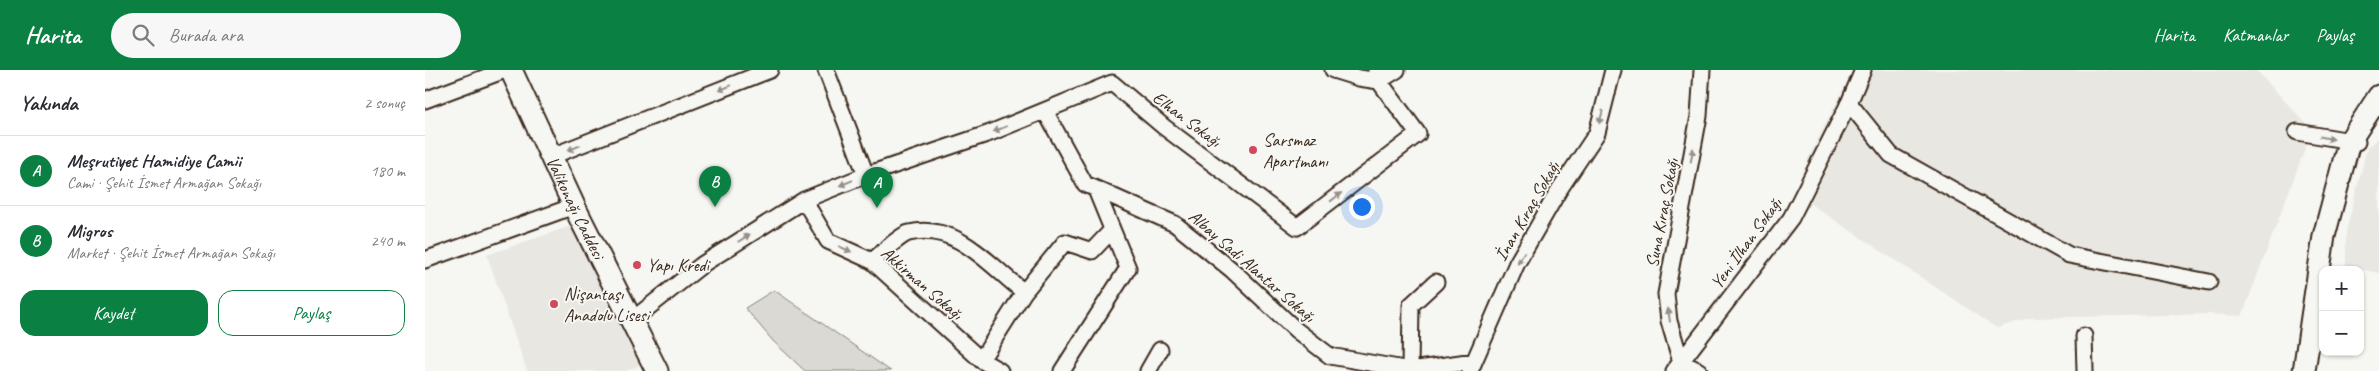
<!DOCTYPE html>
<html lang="tr">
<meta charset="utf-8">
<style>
body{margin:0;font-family:Caveat,sans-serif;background:#f7f7f7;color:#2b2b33}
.controls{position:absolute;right:15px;bottom:15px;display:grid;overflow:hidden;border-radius:10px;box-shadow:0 1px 4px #0004}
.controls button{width:45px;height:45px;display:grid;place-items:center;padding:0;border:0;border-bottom:1px solid #e1e1e2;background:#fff;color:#2b2b33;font:25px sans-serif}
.you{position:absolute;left:936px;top:136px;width:18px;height:18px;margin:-12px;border:4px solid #fff;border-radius:50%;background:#1a73e8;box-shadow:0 0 0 8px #1a73e833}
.badge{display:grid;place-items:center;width:32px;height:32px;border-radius:50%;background:#0b8043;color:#fff;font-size:16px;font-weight:700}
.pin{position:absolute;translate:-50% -41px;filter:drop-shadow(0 1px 2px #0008)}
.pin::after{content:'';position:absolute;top:26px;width:18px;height:15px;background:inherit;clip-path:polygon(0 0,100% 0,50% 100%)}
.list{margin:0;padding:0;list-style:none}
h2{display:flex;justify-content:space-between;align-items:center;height:65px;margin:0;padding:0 20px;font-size:21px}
h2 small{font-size:16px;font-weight:400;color:#7c7c81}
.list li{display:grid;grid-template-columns:32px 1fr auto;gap:15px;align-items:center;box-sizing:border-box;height:70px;padding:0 20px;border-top:1px solid #e1e1e2}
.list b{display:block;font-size:19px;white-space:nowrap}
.list p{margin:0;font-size:16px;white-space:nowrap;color:#7c7c81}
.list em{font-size:16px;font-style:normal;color:#7c7c81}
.actions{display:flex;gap:10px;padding:15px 20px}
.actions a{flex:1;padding:11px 0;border:1px solid #0b8043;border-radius:15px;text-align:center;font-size:18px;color:#0b8043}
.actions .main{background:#0b8043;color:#fff}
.icon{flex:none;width:28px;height:28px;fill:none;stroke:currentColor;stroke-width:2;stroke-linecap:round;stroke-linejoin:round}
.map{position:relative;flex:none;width:1954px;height:301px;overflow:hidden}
header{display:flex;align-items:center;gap:30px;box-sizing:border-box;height:70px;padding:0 25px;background:#0b8043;color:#fff}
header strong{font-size:24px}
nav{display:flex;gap:28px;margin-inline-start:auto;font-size:18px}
.search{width:350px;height:45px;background:#f7f7f7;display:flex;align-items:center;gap:12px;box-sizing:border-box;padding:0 18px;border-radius:28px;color:#7c7c81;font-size:19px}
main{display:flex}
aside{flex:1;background:#fff}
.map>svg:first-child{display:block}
</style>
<header>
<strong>Harita</strong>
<div class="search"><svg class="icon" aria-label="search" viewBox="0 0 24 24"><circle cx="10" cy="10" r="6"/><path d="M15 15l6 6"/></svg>Burada ara</div>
<nav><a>Harita</a><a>Katmanlar</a><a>Paylaş</a></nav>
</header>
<main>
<aside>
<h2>Yakında<small>2 sonuç</small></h2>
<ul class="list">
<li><span class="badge">A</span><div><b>Meşrutiyet Hamidiye Camii</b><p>Cami · Şehit İsmet Armağan Sokağı</p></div><em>180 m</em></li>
<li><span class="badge">B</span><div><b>Migros</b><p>Market · Şehit İsmet Armağan Sokağı</p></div><em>240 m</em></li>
</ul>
<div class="actions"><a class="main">Kaydet</a><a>Paylaş</a></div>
</aside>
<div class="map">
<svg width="1954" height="301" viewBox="0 0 1954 301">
<rect width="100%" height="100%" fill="#f6f6f2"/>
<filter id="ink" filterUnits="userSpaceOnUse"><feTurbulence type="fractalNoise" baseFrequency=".02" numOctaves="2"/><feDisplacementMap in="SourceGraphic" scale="10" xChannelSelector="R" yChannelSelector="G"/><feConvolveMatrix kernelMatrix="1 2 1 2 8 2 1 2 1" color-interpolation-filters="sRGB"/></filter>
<g filter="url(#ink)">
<path fill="#e8e7e2" d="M1428,0h403l56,60 -70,186 -35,-2 -178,4 -32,10 -191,-127 2,-42z
M1954,67v136l-33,-7v-34l21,-84z
M149,155l67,140 -16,6h-98l-40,-116z"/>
<path fill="#dad9d3" stroke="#8a8278" d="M349,220l115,80 2,1h-86l-32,-30 -28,-33z"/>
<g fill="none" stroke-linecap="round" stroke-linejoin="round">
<defs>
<path id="street" d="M401,0l40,105
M908,0l26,8 20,3 18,-11
M0,30l80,-30
M1424,33l42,52 178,100 140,27
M620,41l40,73 90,40 57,46 64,60 34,26 80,14 23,-3 3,4
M1872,62l60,10
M127,86l218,-86
M379,130l24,41 44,20 109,99 19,11
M0,190l149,-54
M447,191c8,-6 28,-26 37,-28 48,-11 80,32 115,59
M206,251l72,-57 101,-64 62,-25 124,-42 122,-50 52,44 133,100 121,-93 -39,-53 -3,-11
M1659,266l1,35
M556,290l43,-68 41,-50 27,9 20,-21
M1256,292l-12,-41 -3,-27 33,-178 3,-46
M1256,292l18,9
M1008,297l41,-6
M985,300l1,-65 25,-23
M637,301l66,-103 -32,-78
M723,301l12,-21
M1045,301l47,-108 42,-73 38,-57 16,-63
M1249,301l117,-153 58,-115 14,-33"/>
<g id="secondary">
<path id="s1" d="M86,0l63,136 83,165"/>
<path d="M1879,301l20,-135 25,-94 30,-46"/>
</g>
</defs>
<use href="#street" stroke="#3b2a1e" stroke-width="19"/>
<use href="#secondary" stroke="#3b2a1e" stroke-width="25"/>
<use href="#street" stroke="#f6f6f2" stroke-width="15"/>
<use href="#secondary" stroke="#f6f6f2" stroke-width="21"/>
</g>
<defs><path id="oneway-solid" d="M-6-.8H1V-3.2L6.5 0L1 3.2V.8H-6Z" transform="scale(1.25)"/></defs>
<g fill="#989088">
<use href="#oneway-solid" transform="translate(300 18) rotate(158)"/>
<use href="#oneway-solid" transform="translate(1176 47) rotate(105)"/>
<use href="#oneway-solid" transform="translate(575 59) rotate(158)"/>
<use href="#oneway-solid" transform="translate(1902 68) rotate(11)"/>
<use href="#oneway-solid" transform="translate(149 78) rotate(158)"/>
<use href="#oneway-solid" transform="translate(1267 85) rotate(-80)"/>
<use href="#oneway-solid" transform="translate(421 113) rotate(158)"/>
<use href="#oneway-solid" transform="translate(911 127) rotate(-38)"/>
<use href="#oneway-solid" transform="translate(319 168) rotate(-32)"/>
<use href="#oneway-solid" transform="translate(420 179) rotate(24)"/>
<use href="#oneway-solid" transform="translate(1096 188) rotate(119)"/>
<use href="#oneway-solid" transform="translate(1244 245) rotate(-98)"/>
</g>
</g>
<g fill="#d1495b" stroke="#f6f6f2" stroke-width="2">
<circle cx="828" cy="80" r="5"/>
<circle cx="212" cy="195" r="5"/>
<circle cx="129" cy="234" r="5"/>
</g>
<g text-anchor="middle" stroke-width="4" stroke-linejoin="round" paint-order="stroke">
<g font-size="18" fill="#3b2a1e" stroke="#f6f6f2">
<text transform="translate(762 49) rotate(37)" y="6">Elhan Sokağı</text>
<text dy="6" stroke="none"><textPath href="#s1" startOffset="152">Valikonağı Caddesi</textPath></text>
<text transform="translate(1102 141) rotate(-60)" y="6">İnan Kıraç Sokağı</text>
<text transform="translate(1237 143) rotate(-79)" y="6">Suna Kıraç Sokağı</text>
<text transform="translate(1321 173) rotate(-54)" y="6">Yeni İlhan Sokağı</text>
<text transform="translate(827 196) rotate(41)" y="6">Albay Sadi Alantar Sokağı</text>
<text transform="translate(497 213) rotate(41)" y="6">Akkirman Sokağı</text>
</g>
<g font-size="18" fill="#3b2a1e" stroke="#f6f6f2" text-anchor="start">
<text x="838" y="76">Sarsmaz<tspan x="838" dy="21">Apartmanı</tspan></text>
<text x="222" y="201">Yapı Kredi</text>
<text x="139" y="230">Nişantaşı<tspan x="139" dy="21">Anadolu Lisesi</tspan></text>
</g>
</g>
</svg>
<div class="controls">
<button>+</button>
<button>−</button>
</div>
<div class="you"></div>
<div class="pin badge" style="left:452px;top:138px">A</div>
<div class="pin badge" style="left:290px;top:137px">B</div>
</div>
</main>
